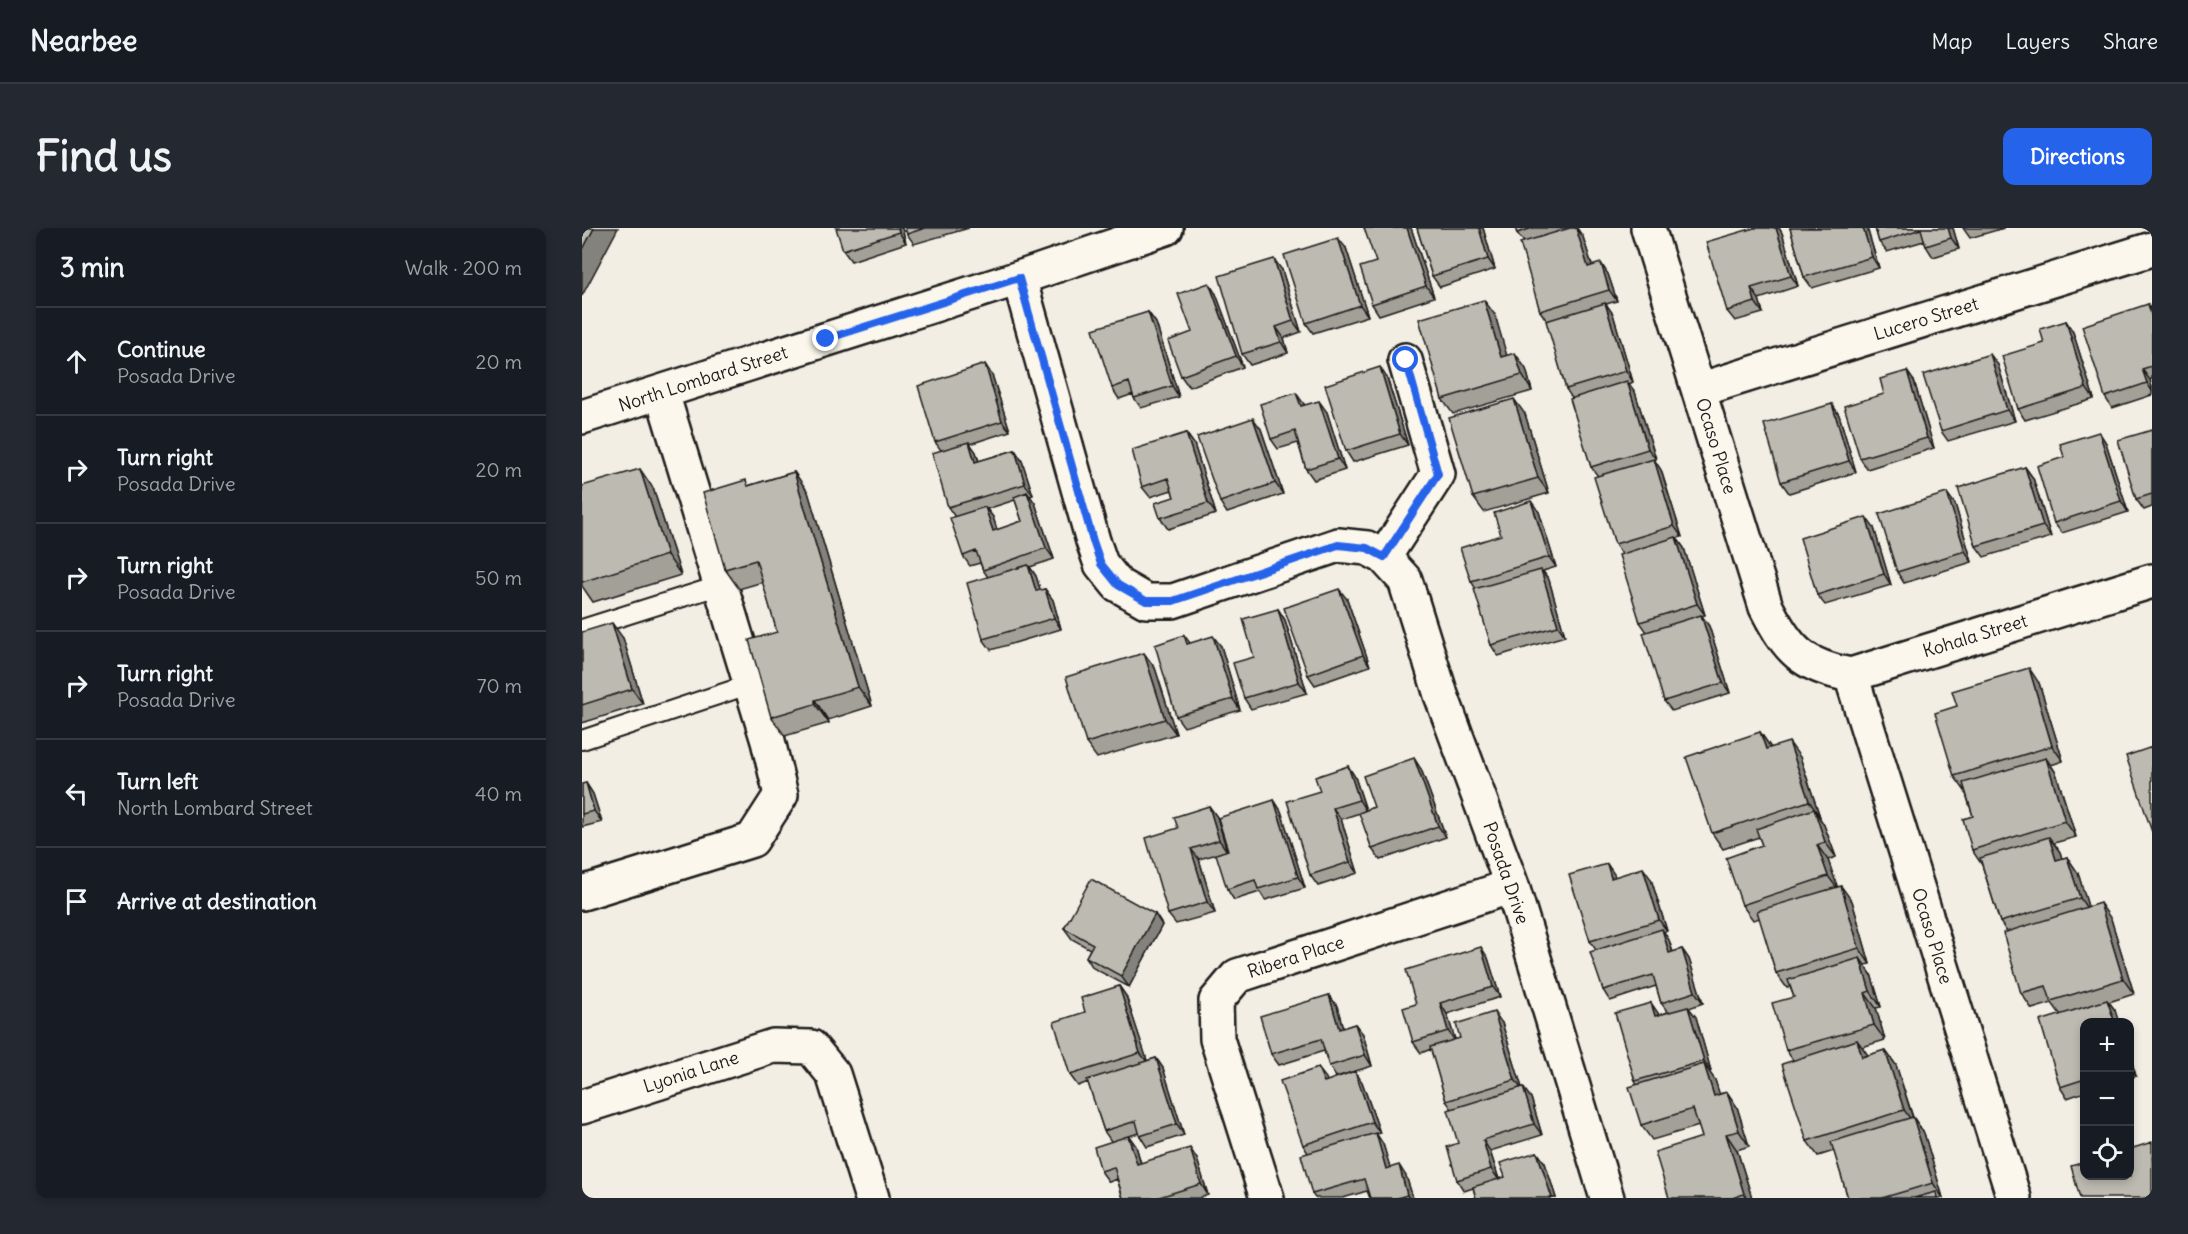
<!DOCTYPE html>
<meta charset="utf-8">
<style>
body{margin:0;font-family:Delius,sans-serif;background:#242831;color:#f1f3f6}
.controls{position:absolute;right:18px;bottom:18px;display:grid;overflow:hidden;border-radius:12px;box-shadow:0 3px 9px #0003}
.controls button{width:54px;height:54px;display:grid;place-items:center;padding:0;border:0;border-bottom:2px solid #363941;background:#171b24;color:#f1f3f6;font:30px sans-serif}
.stop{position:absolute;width:18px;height:18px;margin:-14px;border:4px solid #2563eb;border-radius:50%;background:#fff}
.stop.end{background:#2563eb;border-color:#fff;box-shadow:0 2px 6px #0008}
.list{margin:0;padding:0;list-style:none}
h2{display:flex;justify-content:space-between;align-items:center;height:78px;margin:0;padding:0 24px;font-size:26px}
h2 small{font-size:20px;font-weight:400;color:#9ea1a6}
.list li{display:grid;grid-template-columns:39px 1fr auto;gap:18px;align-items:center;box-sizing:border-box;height:108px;padding:0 24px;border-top:2px solid #363941}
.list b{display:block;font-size:22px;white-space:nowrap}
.list p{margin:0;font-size:20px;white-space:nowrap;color:#9ea1a6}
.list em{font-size:20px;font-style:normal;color:#9ea1a6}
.icon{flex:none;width:33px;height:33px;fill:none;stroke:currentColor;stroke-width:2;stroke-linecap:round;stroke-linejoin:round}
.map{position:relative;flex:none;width:1570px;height:970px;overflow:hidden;border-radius:12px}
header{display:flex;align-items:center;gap:36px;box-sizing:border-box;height:84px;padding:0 30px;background:#171b24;border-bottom:2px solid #363941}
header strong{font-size:28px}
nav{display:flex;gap:33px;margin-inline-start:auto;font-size:21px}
.intro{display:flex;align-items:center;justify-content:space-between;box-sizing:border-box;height:144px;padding:0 36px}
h1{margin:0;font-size:42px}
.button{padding:15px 27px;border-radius:12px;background:#2563eb;color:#fff;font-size:21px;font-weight:700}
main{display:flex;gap:36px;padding:0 36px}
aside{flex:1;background:#171b24;border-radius:12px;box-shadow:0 3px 9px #0003}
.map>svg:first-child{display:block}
</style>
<header>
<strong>Nearbee</strong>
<nav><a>Map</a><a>Layers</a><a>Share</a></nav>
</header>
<div class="intro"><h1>Find us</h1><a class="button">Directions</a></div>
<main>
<aside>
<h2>3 min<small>Walk · 200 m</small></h2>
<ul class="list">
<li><svg class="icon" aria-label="ahead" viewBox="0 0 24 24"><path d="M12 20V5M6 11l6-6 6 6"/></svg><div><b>Continue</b><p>Posada Drive</p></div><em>20 m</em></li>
<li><svg class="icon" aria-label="right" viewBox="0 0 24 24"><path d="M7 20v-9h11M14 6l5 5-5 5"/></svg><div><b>Turn right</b><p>Posada Drive</p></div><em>20 m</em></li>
<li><svg class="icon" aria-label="right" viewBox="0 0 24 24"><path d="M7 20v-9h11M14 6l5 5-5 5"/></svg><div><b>Turn right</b><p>Posada Drive</p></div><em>50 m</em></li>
<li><svg class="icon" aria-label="right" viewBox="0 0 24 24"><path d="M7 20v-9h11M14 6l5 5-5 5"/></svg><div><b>Turn right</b><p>Posada Drive</p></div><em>70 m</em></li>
<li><svg class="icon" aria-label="left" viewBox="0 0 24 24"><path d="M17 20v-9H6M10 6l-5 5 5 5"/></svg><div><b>Turn left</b><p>North Lombard Street</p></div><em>40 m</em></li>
<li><svg class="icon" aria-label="arrive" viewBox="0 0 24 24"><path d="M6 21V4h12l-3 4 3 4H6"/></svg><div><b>Arrive at destination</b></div></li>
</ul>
</aside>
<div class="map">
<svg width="1570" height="970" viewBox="0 0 1570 970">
<rect width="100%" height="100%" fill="#f2eee4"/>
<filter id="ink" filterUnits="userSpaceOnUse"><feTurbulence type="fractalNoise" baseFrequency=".0167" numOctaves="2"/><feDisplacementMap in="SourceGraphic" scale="12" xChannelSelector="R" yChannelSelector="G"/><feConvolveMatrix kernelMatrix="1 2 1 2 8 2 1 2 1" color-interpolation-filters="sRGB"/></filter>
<g filter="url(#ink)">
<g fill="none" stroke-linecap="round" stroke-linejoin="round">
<defs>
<path id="service" d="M0,401l139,-44
M0,512l169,-56"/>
<path id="minor" d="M1066,0l118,379c22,43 36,59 85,68l301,-94
M437,50l74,263 8,23 17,21 28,16h27l165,-56 29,3 17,9
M823,132l33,114 -54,83 21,23 36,115 71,191 95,312
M1117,162l453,-141
M0,189l437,-139 147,-50
M1269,447l163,523
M0,665l170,-53 29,-45 -13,-54 -106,-348
M0,879l191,-61 38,1 22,27 39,124
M685,970l-50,-159 -1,-38 21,-25 275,-90"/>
</defs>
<use href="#service" stroke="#1c1c1c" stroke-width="22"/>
<use href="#minor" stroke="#1c1c1c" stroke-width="38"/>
<use href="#service" stroke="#fbf7ec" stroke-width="18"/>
<use href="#minor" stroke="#fbf7ec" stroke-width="33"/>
</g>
<path fill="#a3a098" stroke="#1c1c1c" stroke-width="1.5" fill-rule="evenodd" d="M320,0l4,15 -55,18 -8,-11z
M323,0h64l-55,16 -7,-10z
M829,0l23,69 -55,18 -7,-11 4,-42z
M835,0h66l12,41 -55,18 -8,-11z
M933,0h62l6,9 9,29 16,8 9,27 -11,3 7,10 20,68 -4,2 6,8 21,67 -2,1 7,10 21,67 -5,1 7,10 21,67 -3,1 7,10 21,67 -58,18 -8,-10 -17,-69 -7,-10 -18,-68 -7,-10 -17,-68 -7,-9 -19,-69 -6,-9 -19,-68 -7,-10 -16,-69 -7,-9z
M1172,0h25l3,5 16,53 -39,13 4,14 -28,8 -8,-10z
M1208,0h77l12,40 -67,20 -8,-11z
M1293,0h78l6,21 -26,8 -7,-11 -2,-5 -37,11 -8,-10z
M1381,0h41l-34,10z
M764,20l22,68 -55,17 -7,-10z
M700,42l19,62 -17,6 4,15 -38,12 -8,-11z
M634,66l27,73 -54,20 -8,-11 11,-44z
M1566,76l4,6v69l-2,1 2,7v8l-40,13 -7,-11z
M566,84l8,11 23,74 -38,11 -7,-10 -1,-4 -14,5 -7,-11z
M913,87l11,41 20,13 6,22 -79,23 -11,-15z
M1484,93l7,11 21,67 -69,21 -7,-11 26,-66z
M1416,137l17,56 -67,20 -7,-10z
M410,147l18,56 -40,13 6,8 3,9 36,-11 7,11 11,34 -3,1 5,7 19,56 -24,8 6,9 4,14 5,-1 8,11 8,29 -70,21 -8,-11 5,-62 -5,-7 -3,-7 -10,3 -7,-10 -8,-39 -7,-10 -7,-57 -6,-8zM433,272l7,21 -25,9 -4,-13 -6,-8z
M805,150l21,67 -55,17 -7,-11z
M1332,153l20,67 -67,21 -7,-11 24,-64z
M722,176l1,1 22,7 18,58 -31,10 -8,-11 -8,-26 -20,6 -7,-10z
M1250,176l7,11 17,57 -67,21 -8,-11z
M943,186l24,79 -65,19 -11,-15z
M679,201l22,65 -56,19 -7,-11z
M1570,202v77l-8,3 -8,-11z
M1517,204l7,11 22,69 -66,21 -8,-10 10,-66z
M604,205l8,11 22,70 -48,15 -8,-11 14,-21 -2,-7 -22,7 -8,-10z
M1443,239l8,11 18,59 -67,20 -8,-11z
M212,244l14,20 64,214 -44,14 1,3 -44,13 -14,-19 6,-85 -14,-50 -24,7 -14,-20 25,-84z
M0,258l71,2 28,87 -88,27 -11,-16z
M1373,276l17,58 -68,21 -7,-11z
M957,284l17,55 -13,4 6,9 16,56 -67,20 -7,-11 -15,-56 -5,-8 30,-46z
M1292,300l17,57 -66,20 -8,-10z
M765,371l23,67 -55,19 -7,-10z
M696,381l7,11 22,73 -56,16 -7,-11 10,-41z
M0,404l41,6 20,66 -61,19z
M602,407l6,8 31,3 19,64 -56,17 -8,-11z
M573,440l21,66 -79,24 -11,-15z
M1457,455l24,78 -12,4 5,8 20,64 -22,6 6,9 2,7 5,-2 11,16 10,34 23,12 23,75 -25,8 6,8 -30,13v69l-18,6 -7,-11v-73l-8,-11 -20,6 -11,-16 -14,-61 -7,-10 -18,-57 -10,-15 1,-34 -8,-25 -11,-15z
M1178,504l11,16 29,9 20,60h-1l5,8 12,32 -8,3 9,27 15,14 18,63 -5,1 6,9 10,33 -5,1 9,32 -23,7 6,9 17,-6 11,15 17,52 11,16 19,65h-95l-14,-47 -16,5 -11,-15 -14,-81 -7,-10 8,-53 -4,-10 -3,1 -11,-15 -16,-55 -7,2 -11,-15 20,-60 -3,-8 -36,12 -11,-16z
M766,538l7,11 11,33 8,-3 47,-38 25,68 -66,23 -8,-11 -12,-36 -19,6 17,54 -40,13 -8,-11 10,-84z
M4,555l7,11 9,28 -20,5v-43z
M692,572l7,11 24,77 -40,12 -5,-8 -26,8 -7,-11 -6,-36 -22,6 16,54 -39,11 -8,-10 10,-86 31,-22 8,11 10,34 1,-1z
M1025,636l8,13 36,2 16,52 -4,1 6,8 4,12 9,-3 7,10 14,44 -14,5 7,9 15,54 -2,1 6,8 4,14 8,-2 10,15 12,39 -12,4 15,48h-83l33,-61 -3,-11 -47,14 -11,-15 -4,-40 -2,-4 16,-78 8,12 9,-3 -7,-9 -5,-17 -46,15 -7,-11 -7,-40 -6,-9z
M573,686l7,11 -33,62 -36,-19 -7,-11 4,-8 -18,-10 -8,-11z
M906,730l12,39 -53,17 8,26 47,-17 20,65 9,10 11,37 -52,16 9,28 6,-2 32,-25 8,11 11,35h-80l-3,-10 -9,3 -7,-11 1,-37 -6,-34 -6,-8 -15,-52 -10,4 -8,-11 3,-38z
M537,758l7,10 21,65 9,-3 7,10 21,67 -37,12 -7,-11 -1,-3 -10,3 7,10 5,17 56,-4 11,36 -9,3h-76l-6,-19 -8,3 -8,-11 10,-30 -7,-10 -16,-49 -10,4 -8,-11 15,-63z
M747,767l8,11 6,22 12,-4 8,10 9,32 -36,11 -7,-11 -5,-15 -45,14 -8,-11z
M1548,828l6,20 -6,2z
M736,840l9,13 35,1 18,51 -4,1 7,10 7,24 16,8 7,22h-43l-3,-7 -24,7h-28l-3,-4 -4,-41 -5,-8z"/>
<path fill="#84827c" stroke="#1c1c1c" stroke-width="1.5" d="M12,0h24l-36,68v-45z
M316,0h4l4,15 -7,-11z
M825,0h4l23,69 -8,-11z
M897,0h4l12,41 -7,-10z
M994,0l7,9 13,41 -8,-11z
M1194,0h3l3,5 16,53 -7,-10z
M1281,0h4l12,40 -7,-11z
M1366,0h5l6,21 -8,-11z
M756,10l8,10 22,68 -8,-11z
M692,31l8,11 19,62 -8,-11z
M1019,35l7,11 9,27 -8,-11z
M627,55l7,11 27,73 -7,-11z
M1169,60l8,11 4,14 -8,-11z
M902,72l11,15 17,58 -11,-16z
M1023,75l8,11 20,68 -7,-11z
M566,84l8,11 23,74 -7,-11z
M1484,93l7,11 21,67 -8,-11z
M694,99l8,11 4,15 -7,-11z
M933,125l11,16 6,22 -10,-16z
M1408,126l8,11 17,56 -8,-11z
M403,136l7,11 18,56 -8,-10z
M798,139l7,11 21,67 -8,-11z
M1560,141l8,11 2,7v4l-5,-8z
M1325,143l7,10 20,67 -7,-10z
M1045,153l8,11 21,67 -8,-10z
M714,165l8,11 4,13 -7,-11z
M932,171l11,15 24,79 -11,-15z
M737,173l8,11 18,58 -7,-11z
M1250,176l7,11 17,57 -7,-11z
M671,190l8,11 22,65 -8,-11z
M1517,204l7,11 22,69 -7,-11z
M604,205l8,11 22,70 -8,-11z
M387,214l7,10 6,21 -7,-11z
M433,222l7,11 11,34 -8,-11z
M1072,231l7,11 21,67 -8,-11z
M1443,239l8,11 18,59 -8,-11z
M58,241l13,19 28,87 -14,-20z
M212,244l14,20 64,214 -14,-19z
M445,264l8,11 19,56 -8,-11z
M1365,265l8,11 17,58 -7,-11z
M949,273l8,11 17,55 -7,-10z
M403,279l8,10 8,25 -8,-11z
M1284,289l8,11 17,57 -7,-11z
M1094,309l8,11 21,67 -8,-11z
M446,337l8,11 8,26 -8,-11z
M959,342l8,10 16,56 -7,-10z
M463,361l8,11 8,29 -7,-11z
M757,361l8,10 23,67 -7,-11z
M696,381l7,11 22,73 -8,-11z
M1119,387l8,11 21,67 -7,-10z
M30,395l11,15 20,66 -11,-15z
M631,408l8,10 19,64 -7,-11z
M562,425l11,15 21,66 -11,-15z
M1447,440l10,15 24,78 -11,-15z
M233,472l13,20 1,3 -14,-19z
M1178,504l11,16 -5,1z
M1207,514l11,15 20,60 -11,-16z
M832,530l7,11 25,68 -8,-11z
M1464,530l10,15 20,64 -11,-16z
M766,538l7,11 11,34 -7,-11z
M4,555l7,11 9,28 -8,-11z
M692,572l7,11 24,77 -7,-11z
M627,578l8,11 10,34 -8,-11z
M751,580l8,11 17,54 -8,-11z
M1232,581l10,16 12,32 -11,-15z
M1467,609l11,15 7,24 -11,-16z
M1235,617l11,15 11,31 -11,-15z
M609,621l8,10 16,54 -8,-11z
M1485,629l11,16 12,40 -10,-15z
M1025,636l7,10 5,15 -8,-11z
M1061,640l8,11 16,52 -8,-11z
M1259,658l11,15 18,63 -11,-16z
M1518,675l11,16 23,75 -11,-15z
M573,686l7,11 -33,62 -8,-11z
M1080,701l7,11 7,24 -7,-11z
M899,719l7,11 12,39 -7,-10z
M1100,721l7,10 14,44 -8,-11z
M1278,730l11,16 10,33 -11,-16z
M537,758l7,10 22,67 -8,-10z
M1283,765l11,15 9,32 -11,-15z
M747,767l8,11 9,34 -7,-11z
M1525,772l8,10 4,13h-4z
M858,775l7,11 9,28 -8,-11z
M1069,775l7,10 5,14 -8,-11z
M1106,779l8,10 15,54 -7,-10z
M912,784l8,11 21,68 -8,-11z
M773,796l8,10 9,32 -7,-11z
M1275,812l11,15 -6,2z
M1303,822l11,15 19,60 -11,-15z
M1548,828l6,20 -6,-9z
M574,830l7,10 21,67 -7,-11z
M1122,836l11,16 10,31 -11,-15z
M736,840l8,10 5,15 -7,-11z
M773,843l7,11 18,51 -8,-11z
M941,859l8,11 11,37 -8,-11z
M1145,864l10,15 12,39 -10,-15z
M1331,889l11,16 19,65 -10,-15z
M794,905l7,11 11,36 -8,-11z
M1144,906l11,16 15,48h-5l-3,-4z
M546,908l8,10 8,29 -7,-11z
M901,912l7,11 9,29 -8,-11z
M608,920l7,11 11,36 -7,-11z
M955,924l8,11 11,35h-4z
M817,937l7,11 7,22h-4l-2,-3z"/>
<path fill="#bdbab1" stroke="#1c1c1c" stroke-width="1.5" d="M0,0h12l-12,23z
M254,0h62l1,4 -56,18z
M323,0h20l-18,6z
M782,0h43l19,58 -54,18 -12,-37 16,-5z
M835,0h62l9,31 -56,17z
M933,0h18l-16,5z
M988,0h6l12,39 13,-4 8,27 -69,21 -20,-68z
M1172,0h22l15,48 -40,12 4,14 -28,9 -21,-69z
M1208,0h73l9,29 -68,20z
M1293,0h73l3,10 -25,8 -5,-17 -42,13z
M756,10l22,67 -54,18 -22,-68z
M692,31l19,62 -17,6 5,15 -39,12 -23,-78z
M627,55l27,73 -55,20 -13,-35 24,-9 -14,-38z
M902,72l17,57 14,-4 7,22 -80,24 -23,-80z
M1023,75l21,68 -60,18 -20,-68z
M1566,76l4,14v48l-10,3 5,14 -42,14 -23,-71z
M566,84l24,74 -38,12 -5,-16 -17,6 -19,-59z
M1484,93l20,67 -68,21 -16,-53 42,-13 -4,-14z
M1408,126l17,56 -66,21 -18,-56z
M403,136l17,57 -67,21 -17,-56z
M798,139l20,67 -54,17 -21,-66z
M1325,143l20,67 -67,20 -16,-52 40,-12 -4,-15z
M1045,153l21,68 -57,18 -21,-68z
M714,165l5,13 18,-5 19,58 -32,10 -11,-38 -24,8 -11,-35z
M932,171l24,79 -65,19 -24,-79z
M1250,176l17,57 -68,21 -17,-58z
M671,190l22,65 -55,19 -23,-65z
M1570,202v64l-16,5 -18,-59z
M1517,204l22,69 -67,22 -17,-57 27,-9 -4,-13z
M604,205l22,70 -48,15 -5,-15 19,-6 -6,-19 -26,9 -10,-37z
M387,214l6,20 40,-12 10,34 -77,23 -16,-54z
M1072,231l20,67 -59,18 -21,-67z
M1443,239l18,59 -67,20 -18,-58z
M58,241l27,86 -85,27v-96z
M212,244l64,215 -43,13v4l-44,13 -22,-77 28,-8 -21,-72 -31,9 -22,-76 43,-13 2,6z
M445,264l19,56 -63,22 -7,-19 -13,5 -13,-38 35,-11 8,24 29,-10 -8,-24z
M1365,265l18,58 -68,21 -18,-58z
M949,273l18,56 -78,24 -11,-33 41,-13 -7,-22z
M1284,289l18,57 -67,21 -17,-57z
M1094,309l21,67 -57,18 -21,-67z
M446,337l8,26 9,-2 9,29 -71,21 -16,-56z
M959,342l17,56 -67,19 -17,-56z
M757,361l24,66 -55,20 -24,-67z
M696,381l21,73 -55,16 -11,-35 21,-6 -11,-38z
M1119,387l22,68 -59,18 -21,-68z
M30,395l20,66 -50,16v-73z
M602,407l3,9 26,-8 20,63 -57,17 -21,-71z
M562,425l21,66 -79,24 -20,-66z
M1447,440l23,78 -98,30 -19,-63 22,-7 -5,-15z
M1178,504l6,17 23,-7 20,59 -97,32 -26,-76z
M1570,519v85l-26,-76z
M832,530l24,68 -66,23 -13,-36 15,-6 -11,-31z
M1464,530l19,63 -93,29 -9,-31 10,-3 -10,-33z
M766,538l11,34 -26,8 17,54 -40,13 -23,-74 33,-10 -5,-14z
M4,555l8,28 -12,3v-30z
M692,572l24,77 -40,12 -3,-9 -28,9 -11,-35 12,-4 -10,-32z
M627,578l10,34 -28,9 16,53 -39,12 -22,-76 32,-10 -4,-11z
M1232,581l11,33 -8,3 11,31 -86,29 -16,-47 36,-13 -6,-16z
M1467,609l7,23 11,-3 13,41 -80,24 -20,-64z
M1025,636l4,14 32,-10 16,52 -69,21 -21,-66z
M509,651l64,35 -34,62 -35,-19 7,-13 -29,-16z
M1259,658l18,62 -83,25 -19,-62z
M1518,675l23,76 -72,22 -5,-15 -25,7 -18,-60z
M1080,701l7,24 13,-4 13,43 -34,11 -8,-28 -50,15 -13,-38z
M899,719l12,40 -53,16 8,28 -35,11 -10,-34 13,-4 -10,-34z
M1278,730l10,33 -5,2 9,32 -88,25 -14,-47 22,-6 -6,-17z
M537,758l21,67 -70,22 -16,-53 31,-10 -4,-14z
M747,767l10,34 16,-5 10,31 -36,11 -8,-27 -50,15 -11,-38z
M1525,772l8,23h-30v56l-25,8 -20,-66z
M1069,775l4,13 33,-9 16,54 -69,20 -20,-68z
M912,784l21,68 -69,21 -16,-54 30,-9 -4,-14z
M1275,812l5,17 23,-7 19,60 -97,31 -25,-77z
M574,830l21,66 -37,12 -4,-15 -32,10 -17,-51z
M1122,836l10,32 13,-4 12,39 -13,3 18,60 -12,4h-63l-14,-46 47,-15 -9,-28 -52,16 -12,-38z
M736,840l6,14 31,-11 17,51 -69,23 -23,-64z
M941,859l11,37 -51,16 8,29 -34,11 -10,-33 11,-4 -10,-33z
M1331,889l20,66 -51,15h-34l-17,-56z
M794,905l10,36 13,-4 8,30 -10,3h-27l-6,-19 -52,15 -11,-39z
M546,908l9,28 53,-16 11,36 -45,14h-33l-9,-31 -13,4 -7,-24z
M1570,914v56h-72l-9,-32 14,-4v14h45v-27z
M955,924l15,46h-76l-3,-11 32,-10 -5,-14z
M1354,964l1,6h-23z"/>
</g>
<g fill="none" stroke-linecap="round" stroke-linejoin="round" filter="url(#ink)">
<path stroke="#2563eb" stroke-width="8" d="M244,111l193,-61 74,263 8,23 17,21 28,16h27l165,-56 29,3 17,9 54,-83 -32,-114"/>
</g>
<g text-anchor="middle" stroke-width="5" stroke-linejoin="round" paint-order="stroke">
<g font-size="18" fill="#1c1c1c" stroke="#fbf7ec">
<text transform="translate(1344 91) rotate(-17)" y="6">Lucero Street</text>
<text transform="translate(121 151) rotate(-18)" y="6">North Lombard Street</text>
<text transform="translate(1134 218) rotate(73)" y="6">Ocaso Place</text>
<text transform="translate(1393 408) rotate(-17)" y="6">Kohala Street</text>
<text transform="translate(924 645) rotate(71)" y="6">Posada Drive</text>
<text transform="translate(1350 708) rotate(73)" y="6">Ocaso Place</text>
<text transform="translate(714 729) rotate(-18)" y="6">Ribera Place</text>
<text transform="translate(109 844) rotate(-18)" y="6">Lyonia Lane</text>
</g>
</g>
</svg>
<div class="controls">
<button>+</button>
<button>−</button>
<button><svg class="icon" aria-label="locate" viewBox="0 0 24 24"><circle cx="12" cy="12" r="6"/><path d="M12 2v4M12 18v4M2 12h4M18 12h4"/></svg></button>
</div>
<div class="stop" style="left:824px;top:132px"></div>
<div class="stop end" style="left:244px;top:111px"></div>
</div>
</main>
